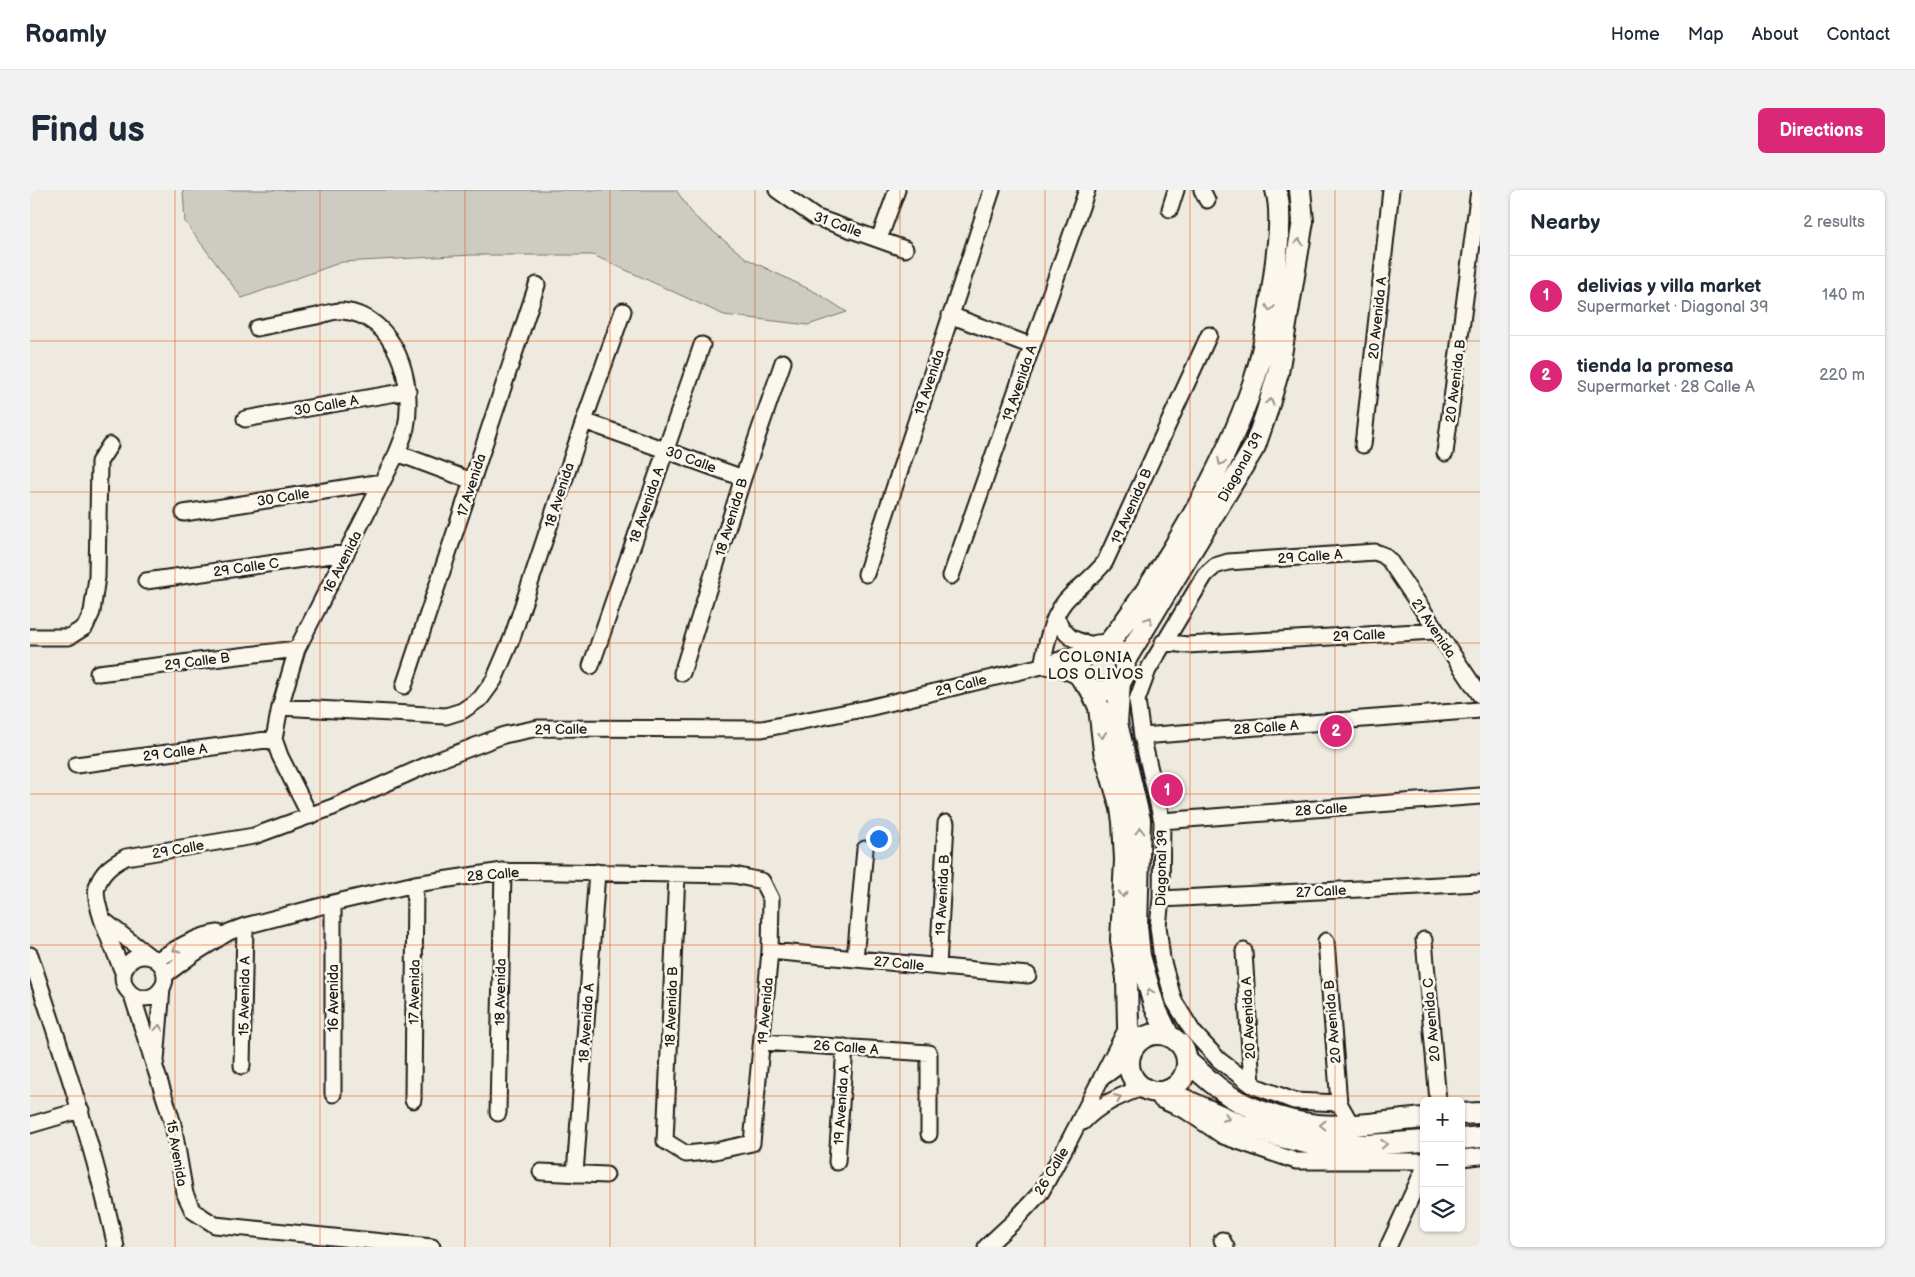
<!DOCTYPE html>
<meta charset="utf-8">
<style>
body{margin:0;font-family:"Balsamiq Sans",sans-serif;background:#f2f2f3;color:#1f2937}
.controls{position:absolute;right:15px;bottom:15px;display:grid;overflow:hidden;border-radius:8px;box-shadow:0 1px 4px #0004}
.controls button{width:45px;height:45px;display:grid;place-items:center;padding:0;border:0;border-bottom:1px solid #e0e1e3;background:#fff;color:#1f2937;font:25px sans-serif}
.you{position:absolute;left:848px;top:648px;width:18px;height:18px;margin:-12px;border:4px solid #fff;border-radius:50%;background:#1a73e8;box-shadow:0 0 0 8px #1a73e833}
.badge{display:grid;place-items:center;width:32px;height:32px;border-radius:50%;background:#db2777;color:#fff;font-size:16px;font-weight:700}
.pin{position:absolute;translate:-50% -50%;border:2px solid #fff;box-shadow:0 1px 5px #0006}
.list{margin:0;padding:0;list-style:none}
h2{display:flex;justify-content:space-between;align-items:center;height:65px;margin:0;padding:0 20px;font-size:21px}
h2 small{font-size:16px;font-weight:400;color:#747a83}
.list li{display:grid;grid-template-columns:32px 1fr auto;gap:15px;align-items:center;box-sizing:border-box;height:80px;padding:0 20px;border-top:1px solid #e0e1e3}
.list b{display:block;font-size:19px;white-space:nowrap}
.list p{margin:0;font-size:16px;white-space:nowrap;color:#747a83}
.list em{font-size:16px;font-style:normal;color:#747a83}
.icon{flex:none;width:28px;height:28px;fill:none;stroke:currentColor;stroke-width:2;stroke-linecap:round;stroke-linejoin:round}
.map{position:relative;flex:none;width:1450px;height:1057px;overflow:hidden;border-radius:8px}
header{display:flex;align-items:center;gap:30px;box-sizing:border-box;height:70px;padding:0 25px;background:#fff;border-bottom:1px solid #e0e1e3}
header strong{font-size:24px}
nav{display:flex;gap:28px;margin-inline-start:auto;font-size:18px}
.intro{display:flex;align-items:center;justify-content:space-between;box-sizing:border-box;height:120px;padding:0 30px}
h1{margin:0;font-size:35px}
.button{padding:12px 22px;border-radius:8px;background:#db2777;color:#fff;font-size:18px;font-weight:700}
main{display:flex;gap:30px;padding:0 30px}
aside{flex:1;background:#fff;border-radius:8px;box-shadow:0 1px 4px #0004}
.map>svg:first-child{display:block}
</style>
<header>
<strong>Roamly</strong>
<nav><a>Home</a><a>Map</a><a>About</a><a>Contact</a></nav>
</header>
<div class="intro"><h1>Find us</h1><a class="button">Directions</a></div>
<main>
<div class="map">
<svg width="1450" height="1057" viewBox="0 0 1450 1057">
<rect width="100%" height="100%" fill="#eeeadf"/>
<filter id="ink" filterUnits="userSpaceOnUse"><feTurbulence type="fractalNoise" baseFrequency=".02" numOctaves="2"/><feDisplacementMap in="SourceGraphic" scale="10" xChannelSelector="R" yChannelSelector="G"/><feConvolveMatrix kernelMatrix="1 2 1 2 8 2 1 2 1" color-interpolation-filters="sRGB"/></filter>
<g filter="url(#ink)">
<path fill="#ceccc2" stroke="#75746f" d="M153,0h493l18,26 53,43 70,34 30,19 -39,13 -84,-10 -131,-60h-121l-130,7 -100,36 -57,-76z"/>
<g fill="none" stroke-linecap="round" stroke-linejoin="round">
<defs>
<path id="minor" d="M747,0l38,27 90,32
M1172,0l5,10
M1140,19l6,-19
M849,49l18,-49
M920,125l82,31
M227,138c20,-4 40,-8 60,-12 8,-2 18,-6 26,-5 53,5 72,71 63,117 -2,8 -6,17 -9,25l-100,196 -17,58 -6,32 6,17 30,60
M215,229l163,-28
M554,231l159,57
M1333,255l28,-255
M367,263l75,28
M1415,263l34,-263
M154,323l198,-31
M836,384l126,-384
M921,386l136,-386
M116,391l200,-28
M1026,428c13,23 16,21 41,28
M0,447h39l16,-10 7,-15 5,-35 2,-115 11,-17
M1133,452l24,3 248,-14
M561,476l111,-321
M1012,476c5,-25 10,-54 29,-71 12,-11 24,-20 34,-33l104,-227
M1014,476c15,1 27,5 38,14
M68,483l199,-24
M652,483l61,-195 40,-116
M374,496l133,-401
M250,517l166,9 16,-5 19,-13 13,-18 18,-42 72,-217 39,-110
M1112,546l338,-26
M46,575l198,-26
M1132,631l318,-25
M1131,709l319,-16
M303,713v191
M72,729l48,38
M1394,750l14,161
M1296,751l13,162 12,21
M740,761l258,24
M1214,761l8,134
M0,765c32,97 64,193 86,292
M93 787a21 21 0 1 1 42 0a21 21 0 1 1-42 0Z
M825,769l10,-110
M127,770c19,-11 38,-24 61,-27
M908,776l8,-143
M93,782c-7,-18 -31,-68 -26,-85 4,-15 16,-23 29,-30l128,-21 79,-29 103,-46 68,-26 34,-7 224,1 106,-21 174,-42 47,-16
M135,785l27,-20 37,-23 16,-6 88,-23 82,-19 88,-13 231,4 28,6 9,18 -1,52 -18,192 -37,8 -29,3 -21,-13 12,-267
M102,805l41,129 12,70 8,17 22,14 217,22
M732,852l167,11v81
M126,871l6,-73
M212,876l3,-140
M1076,885l23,-17
M1128,902l3,8 25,11 37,25 73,25h128
M383,910l2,-216
M1309,913l-45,-2 -42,-16 -33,-25 -26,-28 -19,-31 -12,-42 -4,-33 3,-27 1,-78 -20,-85 -5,-36 11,-30 57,-95 10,-9 13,-4 147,-10 8,3 6,5 91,135
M468,923l5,-242
M1053,932c16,-18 38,-26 60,-35
M0,935l51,-15
M1431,968l19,-2
M807,972l8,-115
M511,982l65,3
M545,984l22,-302
M1192,1050l4,7
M956,1057l27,-25 28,-30 30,-55 57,-111
M1358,1057l36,-78"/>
<path id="tertiary" d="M1049 478a23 23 0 1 1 46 0a23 23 0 1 1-46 0Z
M1076,456c21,-25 37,-51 55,-78 37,-58 71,-121 93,-187 11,-33 15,-69 20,-104 3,-24 9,-64 2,-87
M1094,472l131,-216 12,-35 11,-38 25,-152 -3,-31
M1090,492l-3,41 23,97 -3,106 3,30 14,49 15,31
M1060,498l9,19 5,44 17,57 2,14 2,38 -4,80 6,39 1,47 5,22
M1099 873a29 29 0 1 1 58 0a29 29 0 1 1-58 0Z
M1157,871c17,15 36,33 57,43 22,10 49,19 73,21 35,3 72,-4 107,-7
M1135,901l76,34 36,11 38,9h54l55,-4
M1431,924l19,-1
M1431,949l19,-2"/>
</defs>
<use href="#minor" stroke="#1c1c1c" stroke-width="19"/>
<use href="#tertiary" stroke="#1c1c1c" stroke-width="24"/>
<use href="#minor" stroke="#fbf7ec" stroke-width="15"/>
<use href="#tertiary" stroke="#fbf7ec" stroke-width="20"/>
</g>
<defs><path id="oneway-chevron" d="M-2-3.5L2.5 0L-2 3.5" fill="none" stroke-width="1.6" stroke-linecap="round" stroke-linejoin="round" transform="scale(1.25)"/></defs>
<g stroke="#97948e">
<use href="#oneway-chevron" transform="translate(1269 52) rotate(-81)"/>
<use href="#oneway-chevron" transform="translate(1240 118) rotate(98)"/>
<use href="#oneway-chevron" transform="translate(1240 212) rotate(-75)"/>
<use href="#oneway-chevron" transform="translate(1191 272) rotate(117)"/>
<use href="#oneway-chevron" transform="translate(1119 430) rotate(-59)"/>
<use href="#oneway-chevron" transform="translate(1072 545) rotate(83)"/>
<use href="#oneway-chevron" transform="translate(1110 641) rotate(-90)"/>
<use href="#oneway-chevron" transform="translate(1093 704) rotate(93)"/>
<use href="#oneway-chevron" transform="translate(146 759) rotate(150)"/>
<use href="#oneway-chevron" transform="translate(1120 802) rotate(-106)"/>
<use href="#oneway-chevron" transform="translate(129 838) rotate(-85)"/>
<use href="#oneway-chevron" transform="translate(1088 908) rotate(-25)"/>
<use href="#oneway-chevron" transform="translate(1196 928) rotate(24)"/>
<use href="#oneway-chevron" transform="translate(1293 935) rotate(-179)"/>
<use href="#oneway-chevron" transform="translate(1354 954) rotate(-4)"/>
</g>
</g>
<path fill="none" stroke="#de560d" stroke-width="1" stroke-opacity="0.55" d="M145,0v1057M290,0v1057M435,0v1057M580,0v1057M725,0v1057M870,0v1057M1015,0v1057M1160,0v1057M1305,0v1057M0,151h1450M0,302h1450M0,453h1450M0,604h1450M0,755h1450M0,906h1450"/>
<g text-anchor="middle" stroke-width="5" stroke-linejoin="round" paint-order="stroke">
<g font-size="14" fill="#1c1c1c" stroke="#fbf7ec">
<text transform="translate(808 34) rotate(20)" y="5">31 Calle</text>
<text transform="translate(1347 128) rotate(-84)" y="5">20 Avenida A</text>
<text transform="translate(1425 191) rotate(-83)" y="5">20 Avenida B</text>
<text transform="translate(899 192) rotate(-72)" y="5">19 Avenida</text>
<text transform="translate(989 193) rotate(-71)" y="5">19 Avenida A</text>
<text transform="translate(296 215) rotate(-10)" y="5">30 Calle A</text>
<text transform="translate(661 269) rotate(20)" y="5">30 Calle</text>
<text transform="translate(1210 277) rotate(-61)" y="5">Diagonal 39</text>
<text transform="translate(441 295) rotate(-72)" y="5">17 Avenida</text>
<text transform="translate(529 305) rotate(-72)" y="5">18 Avenida</text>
<text transform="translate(253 307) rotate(-9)" y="5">30 Calle</text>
<text transform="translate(616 315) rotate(-71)" y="5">18 Avenida A</text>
<text transform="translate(1101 316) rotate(-66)" y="5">19 Avenida B</text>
<text transform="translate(701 327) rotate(-73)" y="5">18 Avenida B</text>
<text transform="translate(1280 366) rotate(-4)" y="5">29 Calle A</text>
<text transform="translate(312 372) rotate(-63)" y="5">16 Avenida</text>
<text transform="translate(216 377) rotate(-8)" y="5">29 Calle C</text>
<text transform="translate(1404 438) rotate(56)" y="5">21 Avenida</text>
<text transform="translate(1329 445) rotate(-3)" y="5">29 Calle</text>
<text transform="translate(167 471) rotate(-7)" y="5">29 Calle B</text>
<text transform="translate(931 495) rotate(-14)" y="5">29 Calle</text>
<text transform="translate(1236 537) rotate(-4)" y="5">28 Calle A</text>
<text transform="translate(531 539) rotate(-1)" y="5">29 Calle</text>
<text transform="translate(145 562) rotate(-7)" y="5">29 Calle A</text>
<text transform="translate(1291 619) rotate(-4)" y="5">28 Calle</text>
<text transform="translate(148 659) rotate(-10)" y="5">29 Calle</text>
<text transform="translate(1131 678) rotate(-89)" y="5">Diagonal 39</text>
<text transform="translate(463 684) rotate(-5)" y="5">28 Calle</text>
<text transform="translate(1291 701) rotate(-3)" y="5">27 Calle</text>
<text transform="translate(912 705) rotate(-87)" y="5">19 Avenida B</text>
<text transform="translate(869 773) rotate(5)" y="5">27 Calle</text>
<text transform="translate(384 802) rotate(-89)" y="5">17 Avenida</text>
<text transform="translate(470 802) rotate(-89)" y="5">18 Avenida</text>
<text transform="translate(214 806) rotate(-89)" y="5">15 Avenida A</text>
<text transform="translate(303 808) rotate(-90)" y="5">16 Avenida</text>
<text transform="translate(641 817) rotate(-88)" y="5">18 Avenida B</text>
<text transform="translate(735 821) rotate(-85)" y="5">19 Avenida</text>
<text transform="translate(1218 828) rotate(-93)" y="5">20 Avenida A</text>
<text transform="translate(1401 830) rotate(-95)" y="5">20 Avenida C</text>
<text transform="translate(1302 832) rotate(-95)" y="5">20 Avenida B</text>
<text transform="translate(556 833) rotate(-86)" y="5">18 Avenida A</text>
<text transform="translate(816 857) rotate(4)" y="5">26 Calle A</text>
<text transform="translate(811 915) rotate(-86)" y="5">19 Avenida A</text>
<text transform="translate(147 963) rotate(80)" y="5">15 Avenida</text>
<text transform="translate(1021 981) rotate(-59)" y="5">26 Calle</text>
</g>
<g font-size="15" letter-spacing="1" fill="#1c1c1c" stroke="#fbf7ec">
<text x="1066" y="472">COLONIA<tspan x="1066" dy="17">LOS OLIVOS</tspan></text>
</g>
</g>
</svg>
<div class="controls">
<button>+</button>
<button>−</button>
<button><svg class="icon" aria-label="layers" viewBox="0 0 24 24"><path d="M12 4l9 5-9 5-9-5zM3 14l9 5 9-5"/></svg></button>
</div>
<div class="you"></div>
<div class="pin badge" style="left:1137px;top:600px">1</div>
<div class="pin badge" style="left:1306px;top:541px">2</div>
</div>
<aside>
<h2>Nearby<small>2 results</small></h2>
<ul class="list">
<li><span class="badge">1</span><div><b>delivias y villa market</b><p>Supermarket · Diagonal 39</p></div><em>140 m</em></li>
<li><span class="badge">2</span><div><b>tienda la promesa</b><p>Supermarket · 28 Calle A</p></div><em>220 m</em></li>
</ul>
</aside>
</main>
